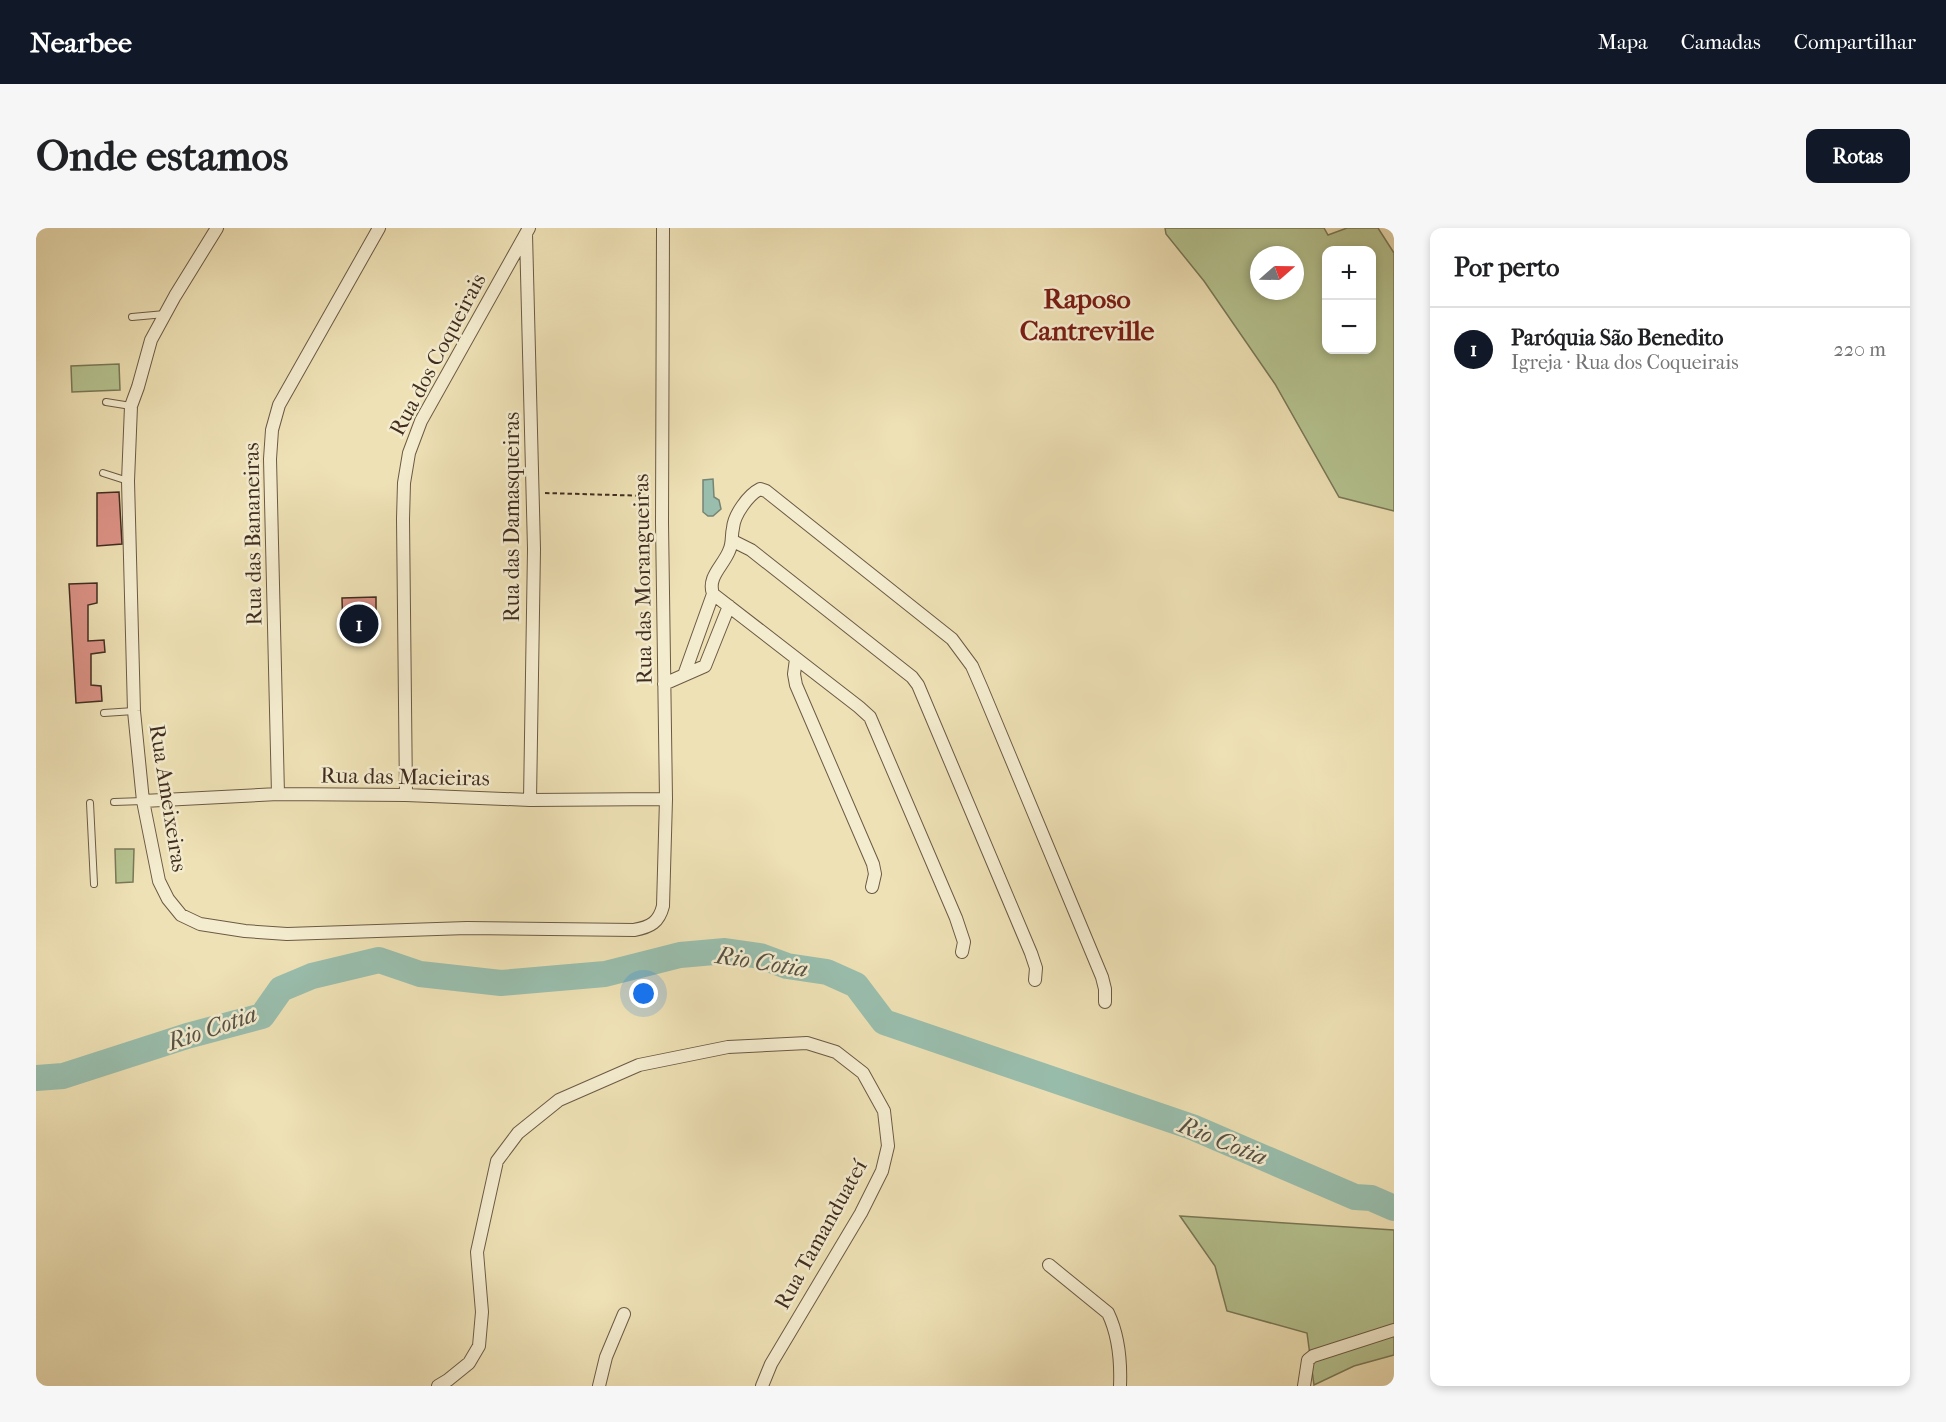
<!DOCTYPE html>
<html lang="pt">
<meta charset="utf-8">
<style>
body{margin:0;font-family:"IM FELL French Canon",serif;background:#f6f6f6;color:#202124}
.controls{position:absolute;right:18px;top:18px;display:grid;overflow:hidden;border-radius:12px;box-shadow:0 3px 9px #0003}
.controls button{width:54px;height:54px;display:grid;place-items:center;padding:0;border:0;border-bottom:2px solid #e0e0e0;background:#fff;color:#202124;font:30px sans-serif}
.compass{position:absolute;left:1214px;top:18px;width:54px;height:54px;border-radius:50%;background:#fff;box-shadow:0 3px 9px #0003;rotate:70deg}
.you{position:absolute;left:608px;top:766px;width:21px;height:21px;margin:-15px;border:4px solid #fff;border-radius:50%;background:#1a73e8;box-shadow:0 0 0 9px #1a73e833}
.badge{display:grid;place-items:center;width:39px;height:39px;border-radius:50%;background:#111827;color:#fff;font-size:20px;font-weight:700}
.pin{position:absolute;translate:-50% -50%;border:3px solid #fff;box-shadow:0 2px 6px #0006}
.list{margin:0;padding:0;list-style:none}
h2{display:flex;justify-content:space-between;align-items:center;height:78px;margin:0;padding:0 24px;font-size:26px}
h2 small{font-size:20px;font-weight:400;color:#757577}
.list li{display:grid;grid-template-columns:39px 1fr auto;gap:18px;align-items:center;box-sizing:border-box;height:84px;padding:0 24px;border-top:2px solid #e0e0e0}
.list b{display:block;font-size:22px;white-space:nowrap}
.list p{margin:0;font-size:20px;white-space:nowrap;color:#757577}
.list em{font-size:20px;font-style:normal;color:#757577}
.map{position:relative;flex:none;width:1358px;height:1158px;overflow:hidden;border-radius:12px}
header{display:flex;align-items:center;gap:36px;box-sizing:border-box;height:84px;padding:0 30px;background:#111827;color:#fff}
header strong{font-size:28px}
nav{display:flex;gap:33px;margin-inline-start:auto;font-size:21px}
.intro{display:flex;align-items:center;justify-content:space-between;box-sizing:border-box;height:144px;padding:0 36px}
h1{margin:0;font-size:42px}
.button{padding:15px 27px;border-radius:12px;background:#111827;color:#fff;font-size:21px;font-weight:700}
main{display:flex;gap:36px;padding:0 36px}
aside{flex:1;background:#fff;border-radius:12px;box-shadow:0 3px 9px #0003}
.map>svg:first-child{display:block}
</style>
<header>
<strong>Nearbee</strong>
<nav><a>Mapa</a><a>Camadas</a><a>Compartilhar</a></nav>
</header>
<div class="intro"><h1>Onde estamos</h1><a class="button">Rotas</a></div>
<main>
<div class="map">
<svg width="1358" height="1158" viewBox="0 0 1358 1158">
<rect width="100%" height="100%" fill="#eee1b5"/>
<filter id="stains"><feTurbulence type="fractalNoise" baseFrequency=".00333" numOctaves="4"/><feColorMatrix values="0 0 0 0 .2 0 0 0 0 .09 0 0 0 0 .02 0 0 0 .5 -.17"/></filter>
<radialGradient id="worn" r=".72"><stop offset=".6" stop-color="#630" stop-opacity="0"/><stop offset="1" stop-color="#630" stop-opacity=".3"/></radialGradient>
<path fill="#b5c390" stroke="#7a7858" stroke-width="1.5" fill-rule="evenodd" d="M1129,0h159l4,7 19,-7h31l16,25v258l-55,-14 -64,-113 -71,-103 -38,-47zM1336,22v100h-46v-100zM1223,27h36v36h-36z
M83,136l1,26 -48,2 -1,-26z
M79,621h19l-1,33 -17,1z
M1144,988l214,14v125l-40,11 -40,19 -7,-52 -80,-22 -12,-45z"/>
<path fill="#99bead" stroke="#758475" stroke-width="1.5" d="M677,251l1,18 5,3 2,9 -8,7h-5l-5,-4v-32z"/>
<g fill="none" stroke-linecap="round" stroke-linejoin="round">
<path stroke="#99bead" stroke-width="26" d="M0,850l27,-2 124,-40 75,-20 19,-27 31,-13 67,-16 41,14 81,9 104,-9 75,-19 45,-4 35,5 27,10 40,6 29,13 28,37 308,105 163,70 16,1 23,10"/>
</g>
<path fill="#dc9286" stroke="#402d20" stroke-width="1.5" d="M83,264l3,52 -25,2v-53z
M61,355v20l-9,2v36l16,-1 1,12 -14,2v31l10,1 1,15 -26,2 -7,-119z
M340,369v36l-33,1 -1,-36z"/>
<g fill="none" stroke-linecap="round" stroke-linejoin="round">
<defs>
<path id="lane" d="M96,89l33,-3
M70,174l25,4
M67,245l25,8
M68,485l30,-2
M78,574l29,-1
M54,575l4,81"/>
<path id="street" d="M181,0l-42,68 -24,44 -13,47 -7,19 -3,75 6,230 9,90 16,80 9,18 13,16 19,9 45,7 42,3 180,-6 167,2c17,-3 25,-8 29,-24l3,-107 -4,-276 1,-295
M490,6l8,315 -4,251
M697,313l18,9 161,127 6,8 113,268 5,15 -1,12
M677,366l146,113 11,10 86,201 8,24 -2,10
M760,431l-2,15 2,11 77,179 2,10 -3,13
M648,447l29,-81c-6,-17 10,-28 16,-43 4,-8 2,-15 4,-23 1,-13 15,-33 27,-39l6,2 186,148 20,27 10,23 120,288 3,12v13
M628,456l41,-18 24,-60
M242,566l-8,-335 2,-29 7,-25 100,-177
M370,567l-3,-276 1,-36 5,-30 12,-32 108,-193
M107,573l135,-7 128,1 124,5 136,-1
M1013,1037l59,48c11,23 13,49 12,73
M402,1158l10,-6 21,-17 10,-17 3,-34 -5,-60 20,-91 21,-28 41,-33 80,-35 89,-18 79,-4 29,9 27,21 21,38 4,35 -6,25 -21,42 -90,151 -9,22
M563,1158l7,-29 18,-43
M1268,1158l4,-26 5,-4 81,-26"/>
</defs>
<use href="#lane" stroke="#6c5a45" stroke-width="8"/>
<use href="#street" stroke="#6c5a45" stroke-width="14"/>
<path stroke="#402d20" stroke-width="2" stroke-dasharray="4.5 3" stroke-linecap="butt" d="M509,265l105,3"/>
<use href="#lane" stroke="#f4eccf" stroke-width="6"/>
<use href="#street" stroke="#f4eccf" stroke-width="12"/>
</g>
<g text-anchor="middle" stroke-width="5" stroke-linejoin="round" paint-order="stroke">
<g font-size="22" fill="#402d20" stroke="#f4eccf">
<text transform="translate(401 126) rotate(-62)" y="8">Rua dos Coqueirais</text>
<text transform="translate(475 289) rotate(-90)" y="8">Rua das Damasqueiras</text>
<text transform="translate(216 306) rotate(-91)" y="8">Rua das Bananeiras</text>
<text transform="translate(606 351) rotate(-91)" y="8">Rua das Morangueiras</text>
<text transform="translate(369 548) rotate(1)" y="8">Rua das Macieiras</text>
<text transform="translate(133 570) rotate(81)" y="8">Rua Ameixeiras</text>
<text transform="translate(784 1006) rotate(-61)" y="8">Rua Tamanduateí</text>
</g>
<g font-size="24" font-style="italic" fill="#565143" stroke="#f4eccf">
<text transform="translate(726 734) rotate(9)" y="8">Rio Cotia</text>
<text transform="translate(176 800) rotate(-19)" y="8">Rio Cotia</text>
<text transform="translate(1187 913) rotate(22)" y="8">Rio Cotia</text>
</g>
<g font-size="28" font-weight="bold" fill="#7a1f14" stroke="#f4eccf">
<text x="1051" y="80">Raposo<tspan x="1051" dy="32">Cantreville</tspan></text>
</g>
</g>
<rect width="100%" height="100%" filter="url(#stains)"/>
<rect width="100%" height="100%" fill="url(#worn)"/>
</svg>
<div class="controls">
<button>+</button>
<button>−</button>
</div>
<svg class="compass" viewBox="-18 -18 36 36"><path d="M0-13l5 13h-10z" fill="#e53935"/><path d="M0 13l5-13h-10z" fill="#757577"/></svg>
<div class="you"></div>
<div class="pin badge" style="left:323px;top:396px">1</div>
</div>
<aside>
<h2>Por perto<small></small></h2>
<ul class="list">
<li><span class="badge">1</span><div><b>Paróquia São Benedito</b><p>Igreja · Rua dos Coqueirais</p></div><em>220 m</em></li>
</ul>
</aside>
</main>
